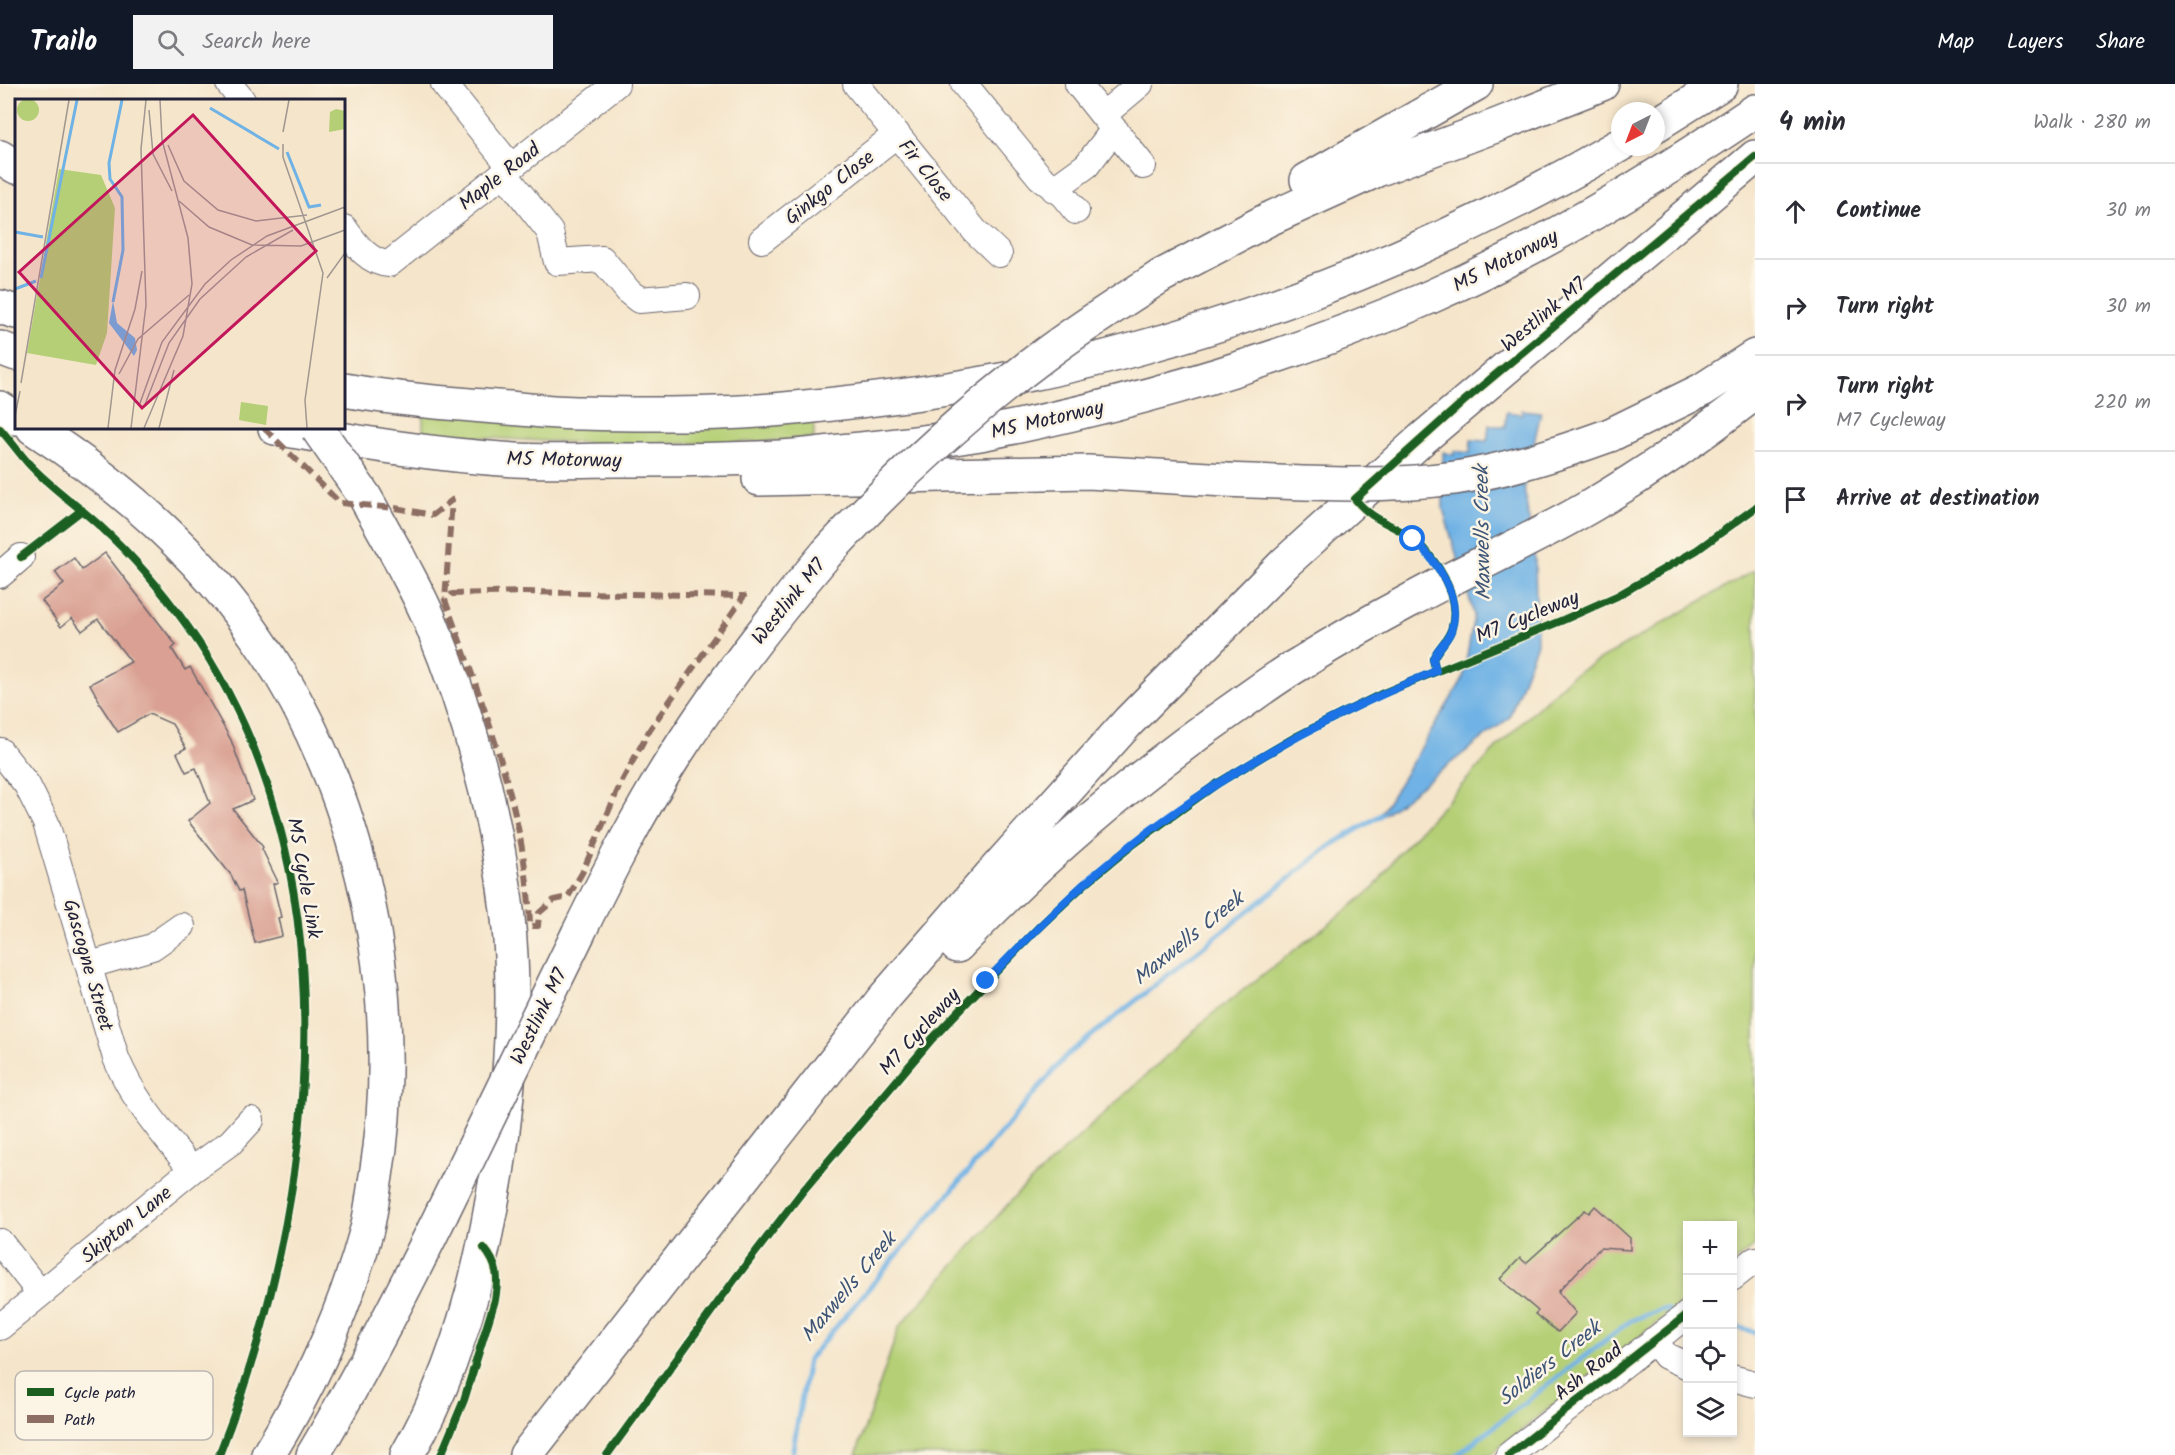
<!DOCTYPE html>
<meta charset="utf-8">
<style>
body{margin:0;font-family:Kalam,sans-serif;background:#f2f2f3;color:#2b2b33}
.controls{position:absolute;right:18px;bottom:18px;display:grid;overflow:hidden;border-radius:0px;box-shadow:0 3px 9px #0003}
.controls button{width:54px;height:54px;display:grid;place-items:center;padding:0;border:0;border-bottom:2px solid #e1e1e2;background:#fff;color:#2b2b33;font:30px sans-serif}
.compass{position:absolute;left:1611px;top:18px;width:54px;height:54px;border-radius:50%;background:#fff;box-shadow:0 3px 9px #0003;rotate:222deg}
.stop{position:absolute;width:18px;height:18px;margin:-14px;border:4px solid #1a73e8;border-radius:50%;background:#fff}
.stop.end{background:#1a73e8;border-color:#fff;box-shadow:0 2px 6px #0008}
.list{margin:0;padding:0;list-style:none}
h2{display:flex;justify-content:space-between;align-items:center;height:78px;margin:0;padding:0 24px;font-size:26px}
h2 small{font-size:20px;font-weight:400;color:#7c7c81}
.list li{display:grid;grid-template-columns:39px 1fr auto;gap:18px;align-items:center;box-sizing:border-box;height:96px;padding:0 24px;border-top:2px solid #e1e1e2}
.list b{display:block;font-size:22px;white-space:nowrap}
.list p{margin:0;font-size:20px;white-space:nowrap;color:#7c7c81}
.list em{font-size:20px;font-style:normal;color:#7c7c81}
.icon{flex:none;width:33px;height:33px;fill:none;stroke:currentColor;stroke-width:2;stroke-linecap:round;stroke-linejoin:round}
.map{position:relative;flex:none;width:1755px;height:1371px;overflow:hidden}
header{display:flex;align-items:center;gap:36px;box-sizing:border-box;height:84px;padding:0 30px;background:#111827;color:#fff}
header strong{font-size:28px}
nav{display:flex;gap:33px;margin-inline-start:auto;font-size:21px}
.search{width:420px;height:54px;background:#f2f2f3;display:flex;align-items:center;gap:15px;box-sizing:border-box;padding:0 21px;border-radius:0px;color:#7c7c81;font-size:22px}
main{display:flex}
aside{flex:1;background:#fff}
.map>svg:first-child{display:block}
</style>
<header>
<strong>Trailo</strong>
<div class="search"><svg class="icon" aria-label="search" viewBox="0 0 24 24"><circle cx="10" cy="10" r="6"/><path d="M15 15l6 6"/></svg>Search here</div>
<nav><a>Map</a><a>Layers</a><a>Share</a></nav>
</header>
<main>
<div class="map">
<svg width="1755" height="1371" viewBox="0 0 1755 1371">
<rect width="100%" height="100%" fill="#fcf5e5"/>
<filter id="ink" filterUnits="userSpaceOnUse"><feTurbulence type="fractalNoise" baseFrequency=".0167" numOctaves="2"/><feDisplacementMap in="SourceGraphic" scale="12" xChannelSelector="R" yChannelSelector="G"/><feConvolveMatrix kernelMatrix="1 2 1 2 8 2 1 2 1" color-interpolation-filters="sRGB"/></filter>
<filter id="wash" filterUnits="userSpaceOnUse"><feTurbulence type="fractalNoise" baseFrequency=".008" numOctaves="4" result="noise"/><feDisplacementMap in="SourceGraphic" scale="24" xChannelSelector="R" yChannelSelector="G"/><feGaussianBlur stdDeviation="1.35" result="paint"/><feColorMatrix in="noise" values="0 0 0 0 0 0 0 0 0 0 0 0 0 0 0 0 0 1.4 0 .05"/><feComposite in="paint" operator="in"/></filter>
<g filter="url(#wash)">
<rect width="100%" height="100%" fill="#f5e5ca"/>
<path fill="#b4cf75" stroke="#6b7858" stroke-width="1.5" d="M423,330l391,6v18c-133,10 -258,6 -391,-5z
M1755,486v675l-22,18 -1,-37h-44l-1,73 -197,156h-634l43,-128 118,-133 194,-179 162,-126 25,-35 101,-109 72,-69z"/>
<path fill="#6fb2e5" stroke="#486a90" stroke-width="1.5" d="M1522,326l19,2 -17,75 11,73 2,83 -28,75 -132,102 86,-141 11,-64 -31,-106v-57l11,3 1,-4 15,2 1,-13 16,1 2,-16 16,2 1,-15 16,2z"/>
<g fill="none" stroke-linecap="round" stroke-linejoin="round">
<path stroke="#6fb2e5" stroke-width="5" d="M1732,1242l23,6
M792,1371l16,-95 258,-304 264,-210 51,-31
M1457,1371l173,-134 32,-12 6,1"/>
</g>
<g id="blocks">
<path fill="#d9a093" d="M105,469l71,92 -4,4 13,21 5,-3 41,73 22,60 -20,9 30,38 -1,2 16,33 -5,2 8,33 -3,1 4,18 -27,7 -13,-53 -3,1 -8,-16 -43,-54 22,-18 -14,-35 -10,4 -9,-19 9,-5 -14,-24 -23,-10 -31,18 -19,-29 1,-1 -10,-18 41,-22 -33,-43 -16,12 -10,-13 -11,9 -19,-26 22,-17 -9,-12 19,-14 8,12z
M1595,1122l35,32v12l-30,-2 -42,44 18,21 -18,19 -23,-18 3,-3 -38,-32 20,-21 6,5 59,-53 4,3z"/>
</g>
</g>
<g filter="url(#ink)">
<use href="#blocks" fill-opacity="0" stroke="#6c666d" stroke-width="1.5"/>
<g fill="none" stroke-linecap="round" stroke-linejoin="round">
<defs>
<path id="minor" d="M229,0l13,16
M444,0l67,83
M856,0l119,147 24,23
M964,0l76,93 23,18 13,16
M1078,0l65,82
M1103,31l37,-31
M504,89l46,59 7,30 45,-3 27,33 10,8 48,-4
M1054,105l33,-24 22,-29 7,-5
M344,144c11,15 24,35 45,36l227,-180
M762,156l135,-106
M0,491l21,-18
M0,667l27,34 19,38 70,235c18,44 47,75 76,112
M90,881l62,-18 30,-21
M0,1158l40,51
M1732,1194l23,-18
M0,1243l192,-157 39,-28 20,-22
M1654,1256l12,16 22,10
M1732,1294l23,6
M1509,1371l179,-141"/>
<path id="highway" d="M1656,41l65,-41
M0,73l16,10
M1307,96l169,-96
M1161,192l108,-57 108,-49 118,-44 107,-42
M0,223l16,5
M0,264l16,6
M344,306c50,9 101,13 152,17 28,2 57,6 86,6 71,2 143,2 213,-5 115,-11 230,-28 341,-59 170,-46 332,-116 484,-204
M0,324l16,10
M33,344c88,57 167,126 226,213 104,151 146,356 117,535 -3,18 -5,36 -9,53 -22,80 -55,155 -99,226
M275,344c80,14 159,27 240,32 34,2 68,0 102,0 54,0 109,0 164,-3 23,-1 46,-5 70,-7 46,-5 93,-9 139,-18 150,-30 299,-74 440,-135 115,-51 221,-116 325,-186
M1610,351l92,-45 53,-34
M759,395l329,-7 138,8
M398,472c11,22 24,44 33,67 39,94 66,194 77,295 10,92 0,199 -17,289 -15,86 -40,173 -84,248
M578,850c30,-61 61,-122 98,-180 45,-70 96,-136 150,-200
M957,862c86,-90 180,-171 283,-242 20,-14 40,-29 61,-41 34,-21 70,-42 106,-61 60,-33 123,-61 182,-95 58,-34 114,-73 166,-114
M313,1371c47,-79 88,-159 129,-242
M526,1371l358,-457 113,-130 132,-147 156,-158 137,-124 333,-282"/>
</defs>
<use href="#minor" stroke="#6c666d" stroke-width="28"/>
<use href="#highway" stroke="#6c666d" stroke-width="36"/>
<use href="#minor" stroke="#fff" stroke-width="26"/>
<use href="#highway" stroke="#fff" stroke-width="33"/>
<defs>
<path id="highway-bridge" d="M317,344l48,69 33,59
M1226,396c76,3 154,8 229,-2 53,-8 105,-25 155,-43
M826,470c66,-72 139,-140 218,-199 37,-28 77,-53 117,-79
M442,1129l136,-279"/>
</defs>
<use href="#highway-bridge" stroke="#6c666d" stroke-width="36" stroke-linecap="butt"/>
<use href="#highway-bridge" stroke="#fff" stroke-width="33"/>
<path stroke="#8d6e63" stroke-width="6" stroke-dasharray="12 6" stroke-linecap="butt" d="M264,344l76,75 55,5 38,7 19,-15 -7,100
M523,508l221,4 -94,133 -30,56 -38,88 -14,24 -14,3 -15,13 -1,13h-8c-3,-114 -47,-220 -85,-326l7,-6z"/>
<defs>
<path id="cycleway" d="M0,345c10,11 19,24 29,35 22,24 50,42 73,64 32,29 61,64 86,99 168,237 132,571 31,828
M21,473l61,-47
M1436,587l-3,-12c5,-12 16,-19 19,-32 8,-32 -15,-69 -40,-89 -12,-9 -27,-14 -40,-23 -6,-4 -12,-10 -17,-16l108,-97 292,-245
M441,1371l23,-55 31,-100c4,-22 3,-35 -11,-52
M607,1371l128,-176 67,-87 130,-153 106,-111 47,-44 49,-40 84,-61 79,-47 84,-42 182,-74 54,-24 80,-46 58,-42
M1509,1371l179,-141"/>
</defs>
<use href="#cycleway" stroke="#fcf5e5" stroke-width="11"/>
<use href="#cycleway" stroke="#1b5e20" stroke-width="8"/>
</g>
</g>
<g fill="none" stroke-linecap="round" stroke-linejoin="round" filter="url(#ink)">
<path stroke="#1a73e8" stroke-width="8" d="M986,897c32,-33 63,-65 97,-96 104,-92 225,-161 353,-214l-3,-12c4,-11 14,-17 18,-28 12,-34 -15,-71 -38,-92"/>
</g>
<g text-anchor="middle" stroke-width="5" stroke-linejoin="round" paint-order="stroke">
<g font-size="20" fill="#22223b" stroke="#fcf5e5">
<text transform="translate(926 86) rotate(51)" y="7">Fir Close</text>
<text transform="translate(499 92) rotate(-38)" y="7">Maple Road</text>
<text transform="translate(829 103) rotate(-38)" y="7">Ginkgo Close</text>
<text transform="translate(1505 176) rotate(-27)" y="7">M5 Motorway</text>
<text transform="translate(1543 230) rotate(-40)" y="7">Westlink M7</text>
<text transform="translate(1047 335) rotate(-13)" y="7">M5 Motorway</text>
<text transform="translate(564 375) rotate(1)" y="7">M5 Motorway</text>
<text transform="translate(788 517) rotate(-51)" y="7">Westlink M7</text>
<text transform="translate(1527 532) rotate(-22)" y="7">M7 Cycleway</text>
<text transform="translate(305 794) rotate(80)" y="7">M5 Cycle Link</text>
<text transform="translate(89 881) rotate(74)" y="7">Gascogne Street</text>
<text transform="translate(538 932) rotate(-64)" y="7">Westlink M7</text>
<text transform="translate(919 947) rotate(-48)" y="7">M7 Cycleway</text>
<text transform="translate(126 1140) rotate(-39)" y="7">Skipton Lane</text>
<text transform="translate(1588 1287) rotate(-38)" y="7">Ash Road</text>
</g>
<g font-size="21" font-style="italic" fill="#3d5476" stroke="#fcf5e5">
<text transform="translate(1482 449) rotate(-91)" y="7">Maxwells Creek</text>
<text transform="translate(1188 854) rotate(-39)" y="7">Maxwells Creek</text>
<text transform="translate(848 1203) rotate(-50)" y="7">Maxwells Creek</text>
<text transform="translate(1549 1279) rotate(-38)" y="7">Soldiers Creek</text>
</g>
</g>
<g transform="translate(15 15)">
<rect width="330" height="330" fill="#f5e5ca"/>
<path d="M2 11a11 11 0 1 1 22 0a11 11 0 1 1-22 0ZM321,10l9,2v18l-16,3 1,-20zM44,70l42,6 14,33 -8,125 -11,32 -69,-12zM226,303l27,4 -2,19 -27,-5z" fill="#b4cf75"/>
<path d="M98,202l4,22 18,15 2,12 -3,6 -25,-33z" fill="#6fb2e5"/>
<path fill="none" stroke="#6fb2e5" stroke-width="3" d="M195,9l69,41M272,53l22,55 12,-2M0,133l28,5M26,179l36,-178M0,190l21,-8M98,203l10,-52 -1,-53 -12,-18 -1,-16 13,-63"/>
<path fill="none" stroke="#a19791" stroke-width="1.5" d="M134,11l4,44 19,37M268,33l6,-32M268,45v13l40,116 -18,127 2,28M153,46l16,36 34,29 38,11 51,-6M164,102l30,26 43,18 49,1 44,-16M312,179l18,-25M104,275l19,-35 51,-44M6,284l48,-283M124,307l23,-64 43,-58 26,-24 36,-24 78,-29M129,308l25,-64 31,-44 46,-42 47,-27M0,317l5,-25M93,329l7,-58 20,-61 7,-38M116,329l15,-123 -5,-156 5,-49M129,329l39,-92 9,-52 -4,-46 -26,-98 -2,-40M144,329l15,-58"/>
<path fill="#c2185b" fill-opacity="0.15" stroke="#c2185b" stroke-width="3" d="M178,16l123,136 -174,157 -123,-136z"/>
<rect width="330" height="330" fill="none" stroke="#22223b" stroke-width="3"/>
</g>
<rect x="15" y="1287" width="198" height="69" rx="9" fill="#fcf5e5" stroke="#bbb6b2" stroke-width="1.5"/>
<rect x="27" y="1304" width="27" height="8" fill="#1b5e20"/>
<rect x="27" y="1331" width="27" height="8" fill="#8d6e63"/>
<g font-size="16" fill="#22223b">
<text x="64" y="1314">Cycle path</text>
<text x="64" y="1341">Path</text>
</g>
</svg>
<div class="controls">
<button>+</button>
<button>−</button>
<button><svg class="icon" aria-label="locate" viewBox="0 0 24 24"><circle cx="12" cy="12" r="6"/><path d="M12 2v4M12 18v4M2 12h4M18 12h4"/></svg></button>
<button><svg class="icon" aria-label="layers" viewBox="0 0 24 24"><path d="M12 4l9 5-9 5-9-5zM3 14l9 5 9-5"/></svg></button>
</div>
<svg class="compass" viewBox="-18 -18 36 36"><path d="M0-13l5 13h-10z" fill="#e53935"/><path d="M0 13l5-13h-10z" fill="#7c7c81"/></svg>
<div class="stop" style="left:1413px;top:455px"></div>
<div class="stop end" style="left:986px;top:897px"></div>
</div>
<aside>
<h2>4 min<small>Walk · 280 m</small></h2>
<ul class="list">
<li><svg class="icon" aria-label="ahead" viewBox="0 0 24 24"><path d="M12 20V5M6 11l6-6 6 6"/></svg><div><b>Continue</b></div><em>30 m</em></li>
<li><svg class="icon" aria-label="right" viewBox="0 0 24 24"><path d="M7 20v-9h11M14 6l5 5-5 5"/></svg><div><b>Turn right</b></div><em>30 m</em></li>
<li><svg class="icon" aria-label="right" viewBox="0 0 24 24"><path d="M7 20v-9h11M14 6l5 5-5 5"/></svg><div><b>Turn right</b><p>M7 Cycleway</p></div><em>220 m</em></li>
<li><svg class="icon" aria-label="arrive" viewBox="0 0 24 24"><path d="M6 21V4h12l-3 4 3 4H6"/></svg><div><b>Arrive at destination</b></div></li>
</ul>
</aside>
</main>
